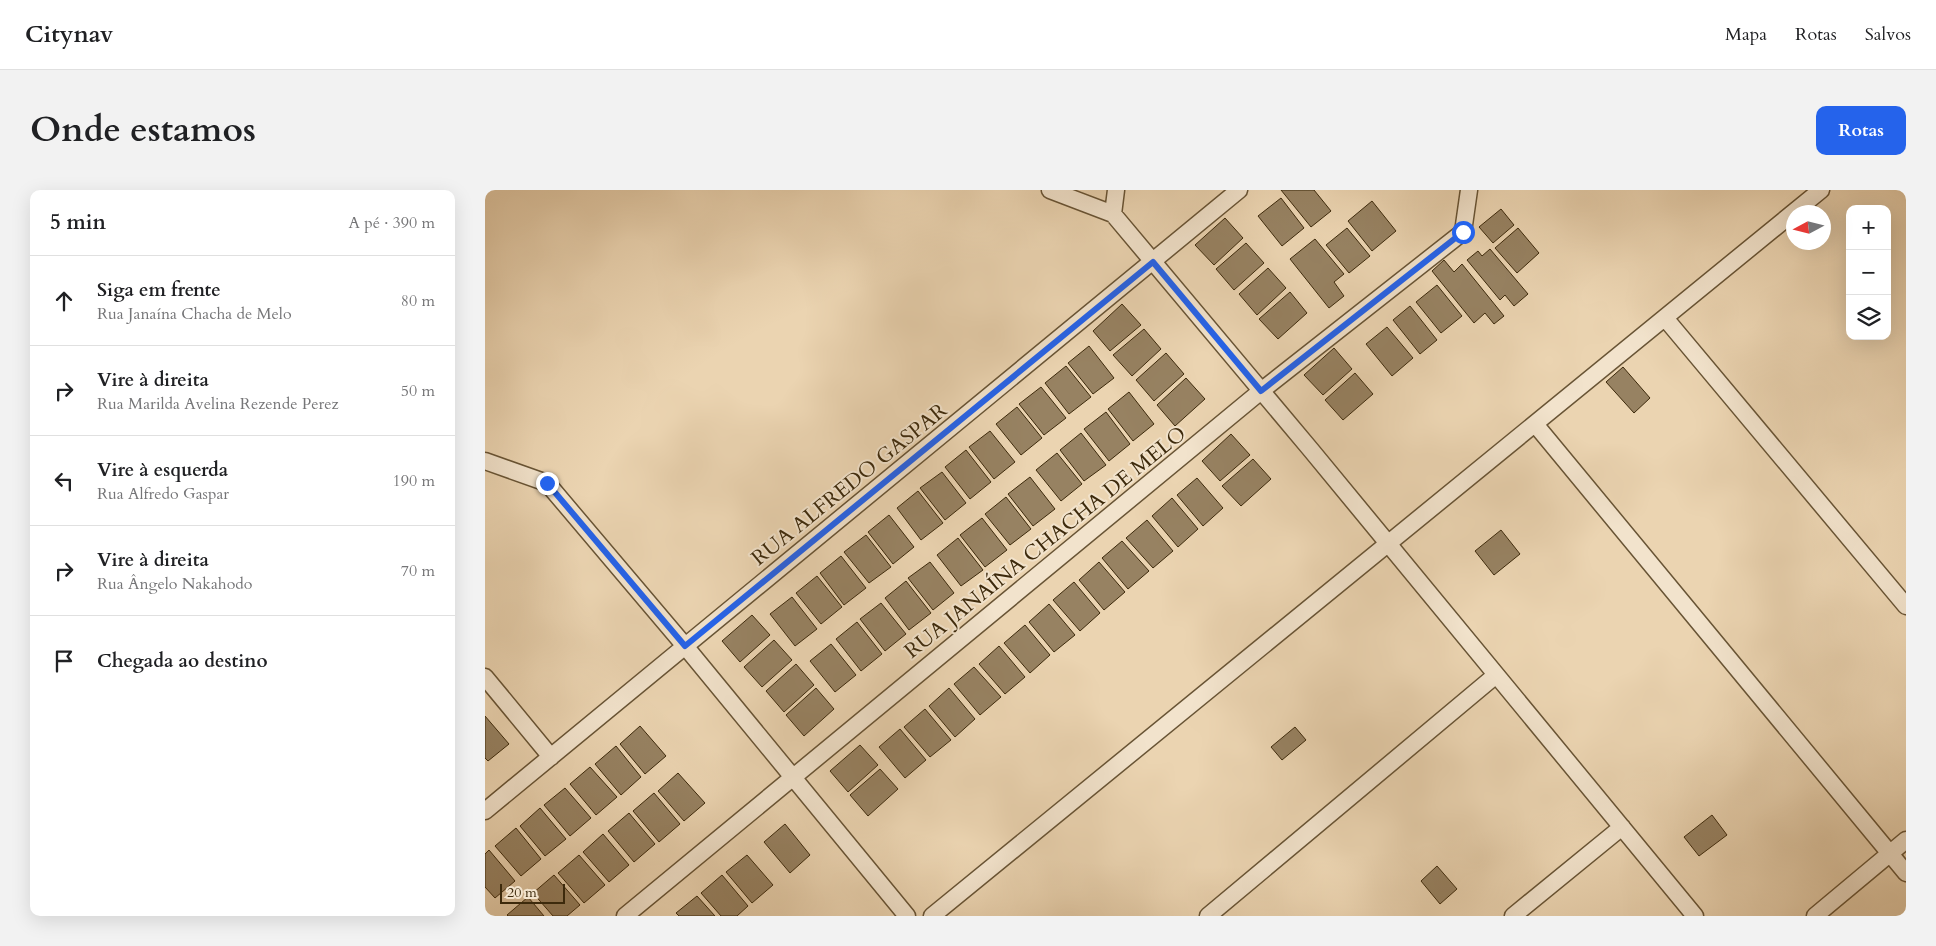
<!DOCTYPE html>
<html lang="pt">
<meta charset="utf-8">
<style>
body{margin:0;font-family:Cardo,serif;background:#f2f2f2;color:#202124}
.controls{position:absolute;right:15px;top:15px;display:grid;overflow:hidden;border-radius:10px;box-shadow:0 5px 20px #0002}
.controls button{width:45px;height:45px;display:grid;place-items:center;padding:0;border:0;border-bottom:1px solid #e0e0e0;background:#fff;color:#202124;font:25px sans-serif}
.compass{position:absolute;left:1301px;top:15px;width:45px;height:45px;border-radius:50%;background:#fff;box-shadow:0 5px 20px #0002;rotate:263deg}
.scale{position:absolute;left:15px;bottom:12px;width:65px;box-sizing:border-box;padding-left:5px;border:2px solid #3d2a0c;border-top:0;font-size:14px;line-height:18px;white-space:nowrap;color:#3d2a0c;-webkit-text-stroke:4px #f2e3cc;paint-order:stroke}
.stop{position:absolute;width:15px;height:15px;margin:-11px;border:4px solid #2563eb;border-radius:50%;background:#fff}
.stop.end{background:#2563eb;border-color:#fff;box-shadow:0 1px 5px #0008}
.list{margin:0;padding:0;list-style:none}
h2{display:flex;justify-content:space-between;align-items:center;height:65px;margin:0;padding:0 20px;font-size:21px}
h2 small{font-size:16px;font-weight:400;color:#757577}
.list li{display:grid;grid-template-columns:32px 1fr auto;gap:15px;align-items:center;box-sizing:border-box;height:90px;padding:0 20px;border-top:1px solid #e0e0e0}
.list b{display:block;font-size:19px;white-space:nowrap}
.list p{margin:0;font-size:16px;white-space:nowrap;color:#757577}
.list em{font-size:16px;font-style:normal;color:#757577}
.icon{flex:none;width:28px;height:28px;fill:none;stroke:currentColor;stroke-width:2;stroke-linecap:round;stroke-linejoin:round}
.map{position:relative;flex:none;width:1421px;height:726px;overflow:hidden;border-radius:10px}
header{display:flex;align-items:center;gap:30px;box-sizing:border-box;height:70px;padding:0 25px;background:#fff;border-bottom:1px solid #e0e0e0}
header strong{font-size:24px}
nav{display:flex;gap:28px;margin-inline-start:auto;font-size:18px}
.intro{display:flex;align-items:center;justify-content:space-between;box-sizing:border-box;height:120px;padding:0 30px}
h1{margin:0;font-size:35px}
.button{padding:12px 22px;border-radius:10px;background:#2563eb;color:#fff;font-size:18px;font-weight:700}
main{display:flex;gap:30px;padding:0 30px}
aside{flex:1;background:#fff;border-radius:10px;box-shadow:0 5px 20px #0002}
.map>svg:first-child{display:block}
</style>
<header>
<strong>Citynav</strong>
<nav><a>Mapa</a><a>Rotas</a><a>Salvos</a></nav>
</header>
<div class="intro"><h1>Onde estamos</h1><a class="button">Rotas</a></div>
<main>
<aside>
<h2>5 min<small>A pé · 390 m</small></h2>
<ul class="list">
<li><svg class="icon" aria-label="ahead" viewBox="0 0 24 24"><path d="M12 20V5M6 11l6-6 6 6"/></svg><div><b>Siga em frente</b><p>Rua Janaína Chacha de Melo</p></div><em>80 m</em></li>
<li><svg class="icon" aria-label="right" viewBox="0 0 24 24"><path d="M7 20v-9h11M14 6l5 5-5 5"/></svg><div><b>Vire à direita</b><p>Rua Marilda Avelina Rezende Perez</p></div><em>50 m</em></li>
<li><svg class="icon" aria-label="left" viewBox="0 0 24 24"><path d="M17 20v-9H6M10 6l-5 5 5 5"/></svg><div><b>Vire à esquerda</b><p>Rua Alfredo Gaspar</p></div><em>190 m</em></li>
<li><svg class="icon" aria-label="right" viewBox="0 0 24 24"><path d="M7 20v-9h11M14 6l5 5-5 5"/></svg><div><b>Vire à direita</b><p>Rua Ângelo Nakahodo</p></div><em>70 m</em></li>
<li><svg class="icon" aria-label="arrive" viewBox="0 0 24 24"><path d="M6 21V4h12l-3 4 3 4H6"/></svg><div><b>Chegada ao destino</b></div></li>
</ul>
</aside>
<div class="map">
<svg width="1421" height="726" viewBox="0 0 1421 726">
<rect width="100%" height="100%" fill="#ebd4b1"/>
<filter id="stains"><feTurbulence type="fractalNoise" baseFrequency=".004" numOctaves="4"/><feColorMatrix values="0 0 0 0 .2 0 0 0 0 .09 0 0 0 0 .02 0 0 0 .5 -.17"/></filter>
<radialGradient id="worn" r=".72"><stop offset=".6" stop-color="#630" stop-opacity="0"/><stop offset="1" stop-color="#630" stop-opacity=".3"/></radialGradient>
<path fill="#978262" stroke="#3d2a0c" d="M796,0h33l17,21 -20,16z
M796,8l23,30 -22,18 -24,-30z
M887,11l24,30 -24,20 -24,-30z
M1016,19l13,16 -21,18 -14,-16z
M740,28l18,20 -29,27 -19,-20z
M862,38l23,28 -21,17 -23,-28z
M1033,38l21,25 -22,20 -22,-25z
M830,49l29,35 -10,8 10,14 -15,12 -39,-49z
M761,53l18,20 -30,27 -18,-21z
M1005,59l38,45 -14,12 -9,-11 -5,5 -33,-40 11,-9 4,5z
M959,70l10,12 8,-8 42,52 -10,8 -9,-11 -11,10 -42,-52z
M783,78l18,20 -29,27 -18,-21z
M952,95l25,31 -21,17 -25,-31z
M805,102l17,21 -29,26 -19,-20z
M637,114l19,21 -31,26 -17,-20z
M925,116l27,34 -17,14 -27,-34z
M902,137l26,31 -21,18 -26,-32z
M659,139l17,20 -29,27 -19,-21z
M604,156l25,32 -21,16 -25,-31z
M849,158l18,21 -29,26 -19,-20z
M681,163l18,21 -30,27 -18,-21z
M581,176l25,31 -22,17 -24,-31z
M1138,177l27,31 -16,15 -28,-31z
M870,183l18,21 -30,26 -18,-20z
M701,188l19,21 -30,27 -18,-21z
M556,197l25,31 -22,17 -25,-31z
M644,202l25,32 -21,17 -25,-32z
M532,217l25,31 -21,17 -25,-31z
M621,222l24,32 -21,17 -25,-32z
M505,241l25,31 -21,17 -25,-32z
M596,243l25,32 -22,16 -24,-31z
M746,244l19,21 -30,26 -18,-20z
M481,260l25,32 -21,17 -25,-32z
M572,263l25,31 -21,17 -25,-31z
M768,269l18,20 -30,27 -19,-20z
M457,282l24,31 -21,17 -25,-32z
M545,287l25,32 -22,17 -25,-32z
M712,288l26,30 -20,18 -26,-31z
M433,301l25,32 -22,17 -24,-32z
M521,307l25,32 -21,16 -25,-31z
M687,308l26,31 -20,18 -26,-31z
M404,325l25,32 -21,17 -25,-32z
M497,328l25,32 -22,17 -25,-32z
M662,330l26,31 -20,17 -27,-30z
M1016,340l19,24 -26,21 -19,-24z
M381,345l25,32 -22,16 -25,-31z
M473,348l25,32 -22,16 -24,-31z
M637,351l27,30 -21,18 -26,-31z
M356,366l25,32 -22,17 -24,-32z
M445,372l24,31 -21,17 -25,-32z
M614,372l26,30 -21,18 -25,-30z
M332,386l25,31 -21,17 -25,-31z
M421,391l25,32 -22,17 -24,-32z
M589,392l26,31 -20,18 -27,-31z
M307,407l25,32 -22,17 -25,-32z
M396,413l25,31 -21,17 -25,-32z
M564,414l26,31 -21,17 -25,-30z
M267,425l18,20 -30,27 -18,-21z
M372,432l25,32 -21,17 -25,-32z
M540,435l25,30 -20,18 -26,-30z
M289,450l18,20 -30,27 -18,-20z
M346,454l25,31 -21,17 -25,-31z
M514,456l26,31 -20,17 -26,-30z
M311,474l18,21 -30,27 -18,-21z
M489,477l27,30 -21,18 -26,-31z
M331,498l18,21 -30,27 -18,-21z
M464,498l26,31 -20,18 -26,-31z
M440,519l26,31 -21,17 -26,-30z
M0,526l24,28 -21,17 -3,-3z
M155,536l26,30 -21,18 -25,-30z
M810,537l11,13 -24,20 -11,-13z
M415,539l26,31 -21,18 -26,-31z
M375,555l18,20 -30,27 -18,-21z
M131,556l25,31 -20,18 -26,-31z
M105,577l27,30 -21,18 -26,-31z
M395,579l18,20 -30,27 -18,-21z
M193,583l27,30 -21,18 -26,-30z
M80,598l26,30 -21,18 -26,-31z
M169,603l26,31 -21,18 -26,-31z
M55,618l26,31 -21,17 -25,-30z
M144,623l26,31 -21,18 -26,-31z
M1227,625l15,20 -28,21 -15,-19z
M300,634l25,31 -20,18 -26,-31z
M31,638l25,31 -20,17 -26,-30z
M118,644l26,31 -20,17 -26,-30z
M4,660l26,31 -20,17 -10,-11v-33z
M94,665l26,30 -21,18 -26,-30z
M262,665l26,30 -21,18 -26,-31z
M952,676l20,23 -17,15 -19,-23z
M69,685l26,30 -13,11h-14l-20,-23z
M237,685l26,31 -11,10h-16l-20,-23z
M212,706l18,20h-36l-3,-3z
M43,707l16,19h-36l-1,-1z"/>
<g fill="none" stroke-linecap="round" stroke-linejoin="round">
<defs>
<path id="minor" d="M565,0l63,24 198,236 384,466
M628,24l3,-24
M1180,128l241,288
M1050,234l371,449
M0,271l62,22 138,163 222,270
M0,487l66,80
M0,621l754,-621
M140,726l636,-525 202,-159 6,-42
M447,726l889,-726
M723,726l288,-241
M1028,726l109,-89
M1330,726l91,-76"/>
</defs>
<use href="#minor" stroke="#685435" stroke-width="19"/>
<use href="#minor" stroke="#f2e3cc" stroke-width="16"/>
</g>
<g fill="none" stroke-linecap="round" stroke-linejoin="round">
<path stroke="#2563eb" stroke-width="6" d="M62,293l138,163 468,-384 108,129 202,-159"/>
</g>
<g text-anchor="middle" stroke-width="4" stroke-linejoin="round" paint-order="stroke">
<g font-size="21" fill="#3d2a0c" stroke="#f2e3cc">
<text transform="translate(364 294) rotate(-39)" y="7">RUA ALFREDO GASPAR</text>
<text transform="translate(560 352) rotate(-39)" y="7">RUA JANAÍNA CHACHA DE MELO</text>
</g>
</g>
<rect width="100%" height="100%" filter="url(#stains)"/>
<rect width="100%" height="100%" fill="url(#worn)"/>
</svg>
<div class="controls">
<button>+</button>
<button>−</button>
<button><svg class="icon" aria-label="layers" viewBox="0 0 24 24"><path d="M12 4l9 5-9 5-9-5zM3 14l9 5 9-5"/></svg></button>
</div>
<svg class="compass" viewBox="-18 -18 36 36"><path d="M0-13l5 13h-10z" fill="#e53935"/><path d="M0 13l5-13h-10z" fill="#757577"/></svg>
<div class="scale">20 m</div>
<div class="stop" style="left:978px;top:42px"></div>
<div class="stop end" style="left:62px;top:293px"></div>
</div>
</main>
